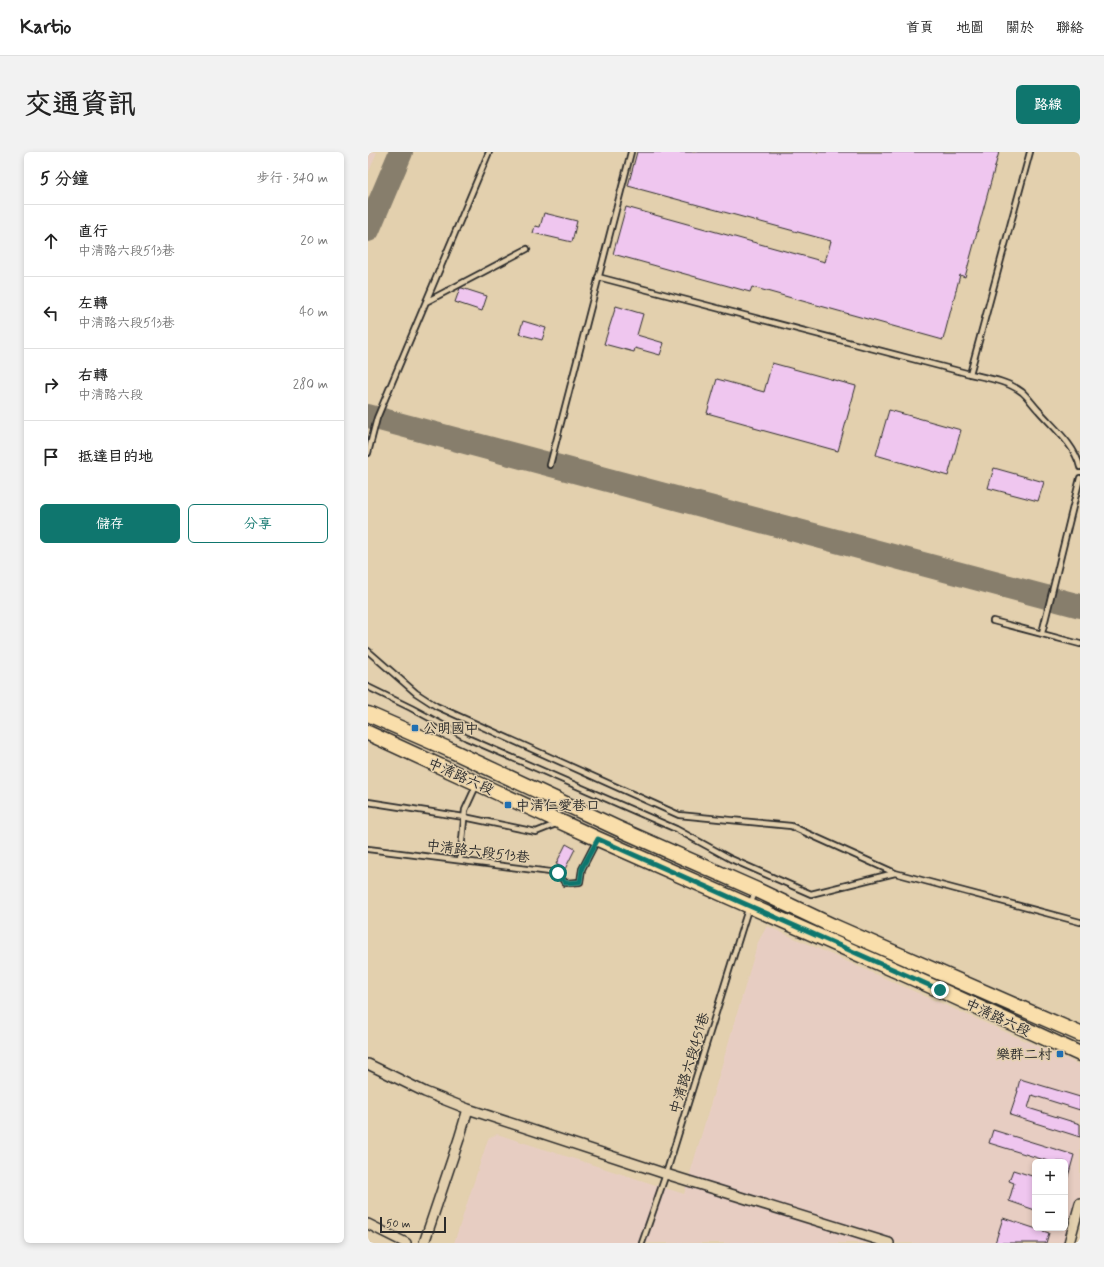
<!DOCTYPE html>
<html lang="zh-TW">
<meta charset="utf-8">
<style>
body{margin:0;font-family:Mynerve,"LXGW WenKai TC",sans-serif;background:#f2f2f2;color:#222}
.controls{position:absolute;right:12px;bottom:12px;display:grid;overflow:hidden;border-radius:6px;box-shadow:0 2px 6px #0003}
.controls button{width:36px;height:36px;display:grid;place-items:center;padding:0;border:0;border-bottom:1px solid #e0e0e0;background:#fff;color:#222;font:20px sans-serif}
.scale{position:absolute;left:12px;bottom:10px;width:66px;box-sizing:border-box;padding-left:4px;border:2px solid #2b2b2b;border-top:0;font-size:11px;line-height:14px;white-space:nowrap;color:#2b2b2b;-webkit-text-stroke:3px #e3d0ae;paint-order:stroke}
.stop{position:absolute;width:12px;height:12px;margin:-9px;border:3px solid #0f766e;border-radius:50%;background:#fff}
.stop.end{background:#0f766e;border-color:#fff;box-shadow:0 1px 4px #0008}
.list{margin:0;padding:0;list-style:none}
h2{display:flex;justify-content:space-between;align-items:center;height:52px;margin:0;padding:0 16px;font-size:17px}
h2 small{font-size:13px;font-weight:400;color:#767676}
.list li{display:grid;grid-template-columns:26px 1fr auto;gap:12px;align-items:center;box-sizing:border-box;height:72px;padding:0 16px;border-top:1px solid #e0e0e0}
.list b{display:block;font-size:15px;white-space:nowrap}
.list p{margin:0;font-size:13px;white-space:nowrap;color:#767676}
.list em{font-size:13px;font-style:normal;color:#767676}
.actions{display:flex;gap:8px;padding:12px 16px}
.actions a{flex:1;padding:9px 0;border:1px solid #0f766e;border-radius:6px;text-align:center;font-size:14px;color:#0f766e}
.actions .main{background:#0f766e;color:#fff}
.icon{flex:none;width:22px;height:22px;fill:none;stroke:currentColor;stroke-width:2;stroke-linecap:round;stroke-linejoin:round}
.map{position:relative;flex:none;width:712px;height:1091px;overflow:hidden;border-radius:6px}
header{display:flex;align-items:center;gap:24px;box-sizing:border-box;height:56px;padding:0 20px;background:#fff;border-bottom:1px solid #e0e0e0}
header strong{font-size:19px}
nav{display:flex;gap:22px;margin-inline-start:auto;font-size:14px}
.intro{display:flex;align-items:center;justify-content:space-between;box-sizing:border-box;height:96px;padding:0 24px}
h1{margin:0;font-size:28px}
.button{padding:10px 18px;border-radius:6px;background:#0f766e;color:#fff;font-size:14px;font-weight:700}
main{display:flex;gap:24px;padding:0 24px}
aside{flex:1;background:#fff;border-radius:6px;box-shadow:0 2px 6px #0003}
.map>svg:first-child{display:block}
</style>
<header>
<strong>Kartio</strong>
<nav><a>首頁</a><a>地圖</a><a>關於</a><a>聯絡</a></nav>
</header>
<div class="intro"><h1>交通資訊</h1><a class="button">路線</a></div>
<main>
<aside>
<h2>5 分鐘<small>步行 · 340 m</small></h2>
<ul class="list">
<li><svg class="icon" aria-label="ahead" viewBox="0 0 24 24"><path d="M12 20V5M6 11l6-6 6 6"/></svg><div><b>直行</b><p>中清路六段513巷</p></div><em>20 m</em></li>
<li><svg class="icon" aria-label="left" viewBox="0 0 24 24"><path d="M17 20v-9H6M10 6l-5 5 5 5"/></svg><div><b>左轉</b><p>中清路六段513巷</p></div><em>40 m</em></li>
<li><svg class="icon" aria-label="right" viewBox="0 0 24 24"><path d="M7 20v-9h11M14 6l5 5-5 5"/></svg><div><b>右轉</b><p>中清路六段</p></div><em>280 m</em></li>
<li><svg class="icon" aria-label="arrive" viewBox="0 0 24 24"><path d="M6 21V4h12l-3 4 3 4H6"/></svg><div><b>抵達目的地</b></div></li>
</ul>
<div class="actions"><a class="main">儲存</a><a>分享</a></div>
</aside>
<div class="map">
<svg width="712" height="1091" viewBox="0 0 712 1091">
<rect width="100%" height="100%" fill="#e3d0ae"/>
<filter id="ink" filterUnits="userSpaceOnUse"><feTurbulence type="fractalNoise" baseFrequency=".025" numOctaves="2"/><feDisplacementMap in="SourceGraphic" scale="8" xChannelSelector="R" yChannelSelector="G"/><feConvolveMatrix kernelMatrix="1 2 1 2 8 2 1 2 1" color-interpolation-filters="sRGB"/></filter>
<g filter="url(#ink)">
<path fill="#e7cdc2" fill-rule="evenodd" d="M0,0h9l-9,22z
M399,774l313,139v146l-11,32h-615l34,-104 9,-5 187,60 74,-252zM667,1010h30v66h-30z"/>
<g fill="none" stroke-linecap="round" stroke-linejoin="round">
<path stroke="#877e6c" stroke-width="24" d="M0,78l33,-78
M0,264l712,190"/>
</g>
<path fill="#efc6ef" stroke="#2b2b2b" d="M269,0h362l-34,125 -5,-2 -17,65 -191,-53 -2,5 -137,-38 13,-47 199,55 6,-21 -203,-55z
M176,61l33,8 -5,21 -39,-9 2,-7 5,1z
M92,136h2l25,8 -5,15 -27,-9z
M248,154l27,8 -6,21 27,8 -4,12 -25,-7 -1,4 -30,-8z
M155,169l23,7 -4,12 -23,-6z
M404,211l84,23 -18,65 -84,-23v-2l-47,-13 10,-34 47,13z
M521,258l72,20 -13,46 -72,-21z
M626,316l50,14 -6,19 -50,-13z
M198,692l9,5 -10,20 -9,-5z
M652,927l60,18v13l-48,-15 -4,13 52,16v13l-70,-22 8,-24h-1z
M625,978l81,25 -7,25h-2v-18h-14l-62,-19z
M645,1018l22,7v33l-26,-9 5,-18 -5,-2z
M635,1066l46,15 -3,10h-51z"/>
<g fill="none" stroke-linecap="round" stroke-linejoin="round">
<defs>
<path id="lane" d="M662,0l-60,222c17,4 38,7 52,18 6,5 11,13 17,19 14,16 36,34 41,56
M230,125l372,97
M58,150l101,-53
M0,301l9,-35 112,-266
M182,313l81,-313
M625,469l87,23
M674,481l38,-155
M0,499l48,42 20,13 243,109 112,11 104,47 185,49
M0,535l43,21 56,30 209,91 55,30 80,35 84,-21
M0,650l96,15 72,15 20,-8
M0,697l190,24 7,10 15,-1 2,-13 15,-29
M92,708l5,-50 12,-26
M274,1091l24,-69 83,-268 7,-15"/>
<path id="street" d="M0,912l57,28 43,17 198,65 223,69
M0,1072l38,19
M56,1091l35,-104 9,-30
M701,1091l11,-40"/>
<path id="primary" d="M0,562l80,35 169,79 140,62 76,36 247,108
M0,581l230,106 342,151 140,64"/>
</defs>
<use href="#lane" stroke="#2b2b2b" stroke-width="8"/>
<use href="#street" stroke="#2b2b2b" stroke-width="12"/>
<use href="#primary" stroke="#2b2b2b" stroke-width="17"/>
<use href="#lane" stroke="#e3d0ae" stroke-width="4.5"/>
<use href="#street" stroke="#e3d0ae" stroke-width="9"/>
<use href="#primary" stroke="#f9deab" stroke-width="14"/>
</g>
</g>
<g fill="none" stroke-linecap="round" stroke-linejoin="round" filter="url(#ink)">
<path stroke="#0f766e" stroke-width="5" d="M190,721l7,10 15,-1 2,-14 16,-29 342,151"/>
</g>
<g fill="#1f6fb2" stroke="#e3d0ae" stroke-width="1.5">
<rect x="43" y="572" width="8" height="8" rx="2"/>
<rect x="136" y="649" width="8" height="8" rx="2"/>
<rect x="688" y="898" width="8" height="8" rx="2"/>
</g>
<g text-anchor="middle" stroke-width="3" stroke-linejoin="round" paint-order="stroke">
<g font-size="14" fill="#2b2b2b" stroke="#e3d0ae" text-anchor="start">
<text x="55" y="581">公明國中</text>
<text x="148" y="658">中清仁愛巷口</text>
<text x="684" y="907" text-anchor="end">樂群二村</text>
</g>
<g font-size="14" fill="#2b2b2b" stroke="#e3d0ae">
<text transform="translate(93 624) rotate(24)" y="5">中清路六段</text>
<text transform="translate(110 699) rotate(7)" y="5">中清路六段513巷</text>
<text transform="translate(630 865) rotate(25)" y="5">中清路六段</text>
<text transform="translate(321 911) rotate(-73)" y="5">中清路六段451巷</text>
</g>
</g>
</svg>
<div class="controls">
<button>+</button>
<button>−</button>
</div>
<div class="scale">50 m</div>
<div class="stop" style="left:190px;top:721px"></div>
<div class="stop end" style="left:572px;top:838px"></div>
</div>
</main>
